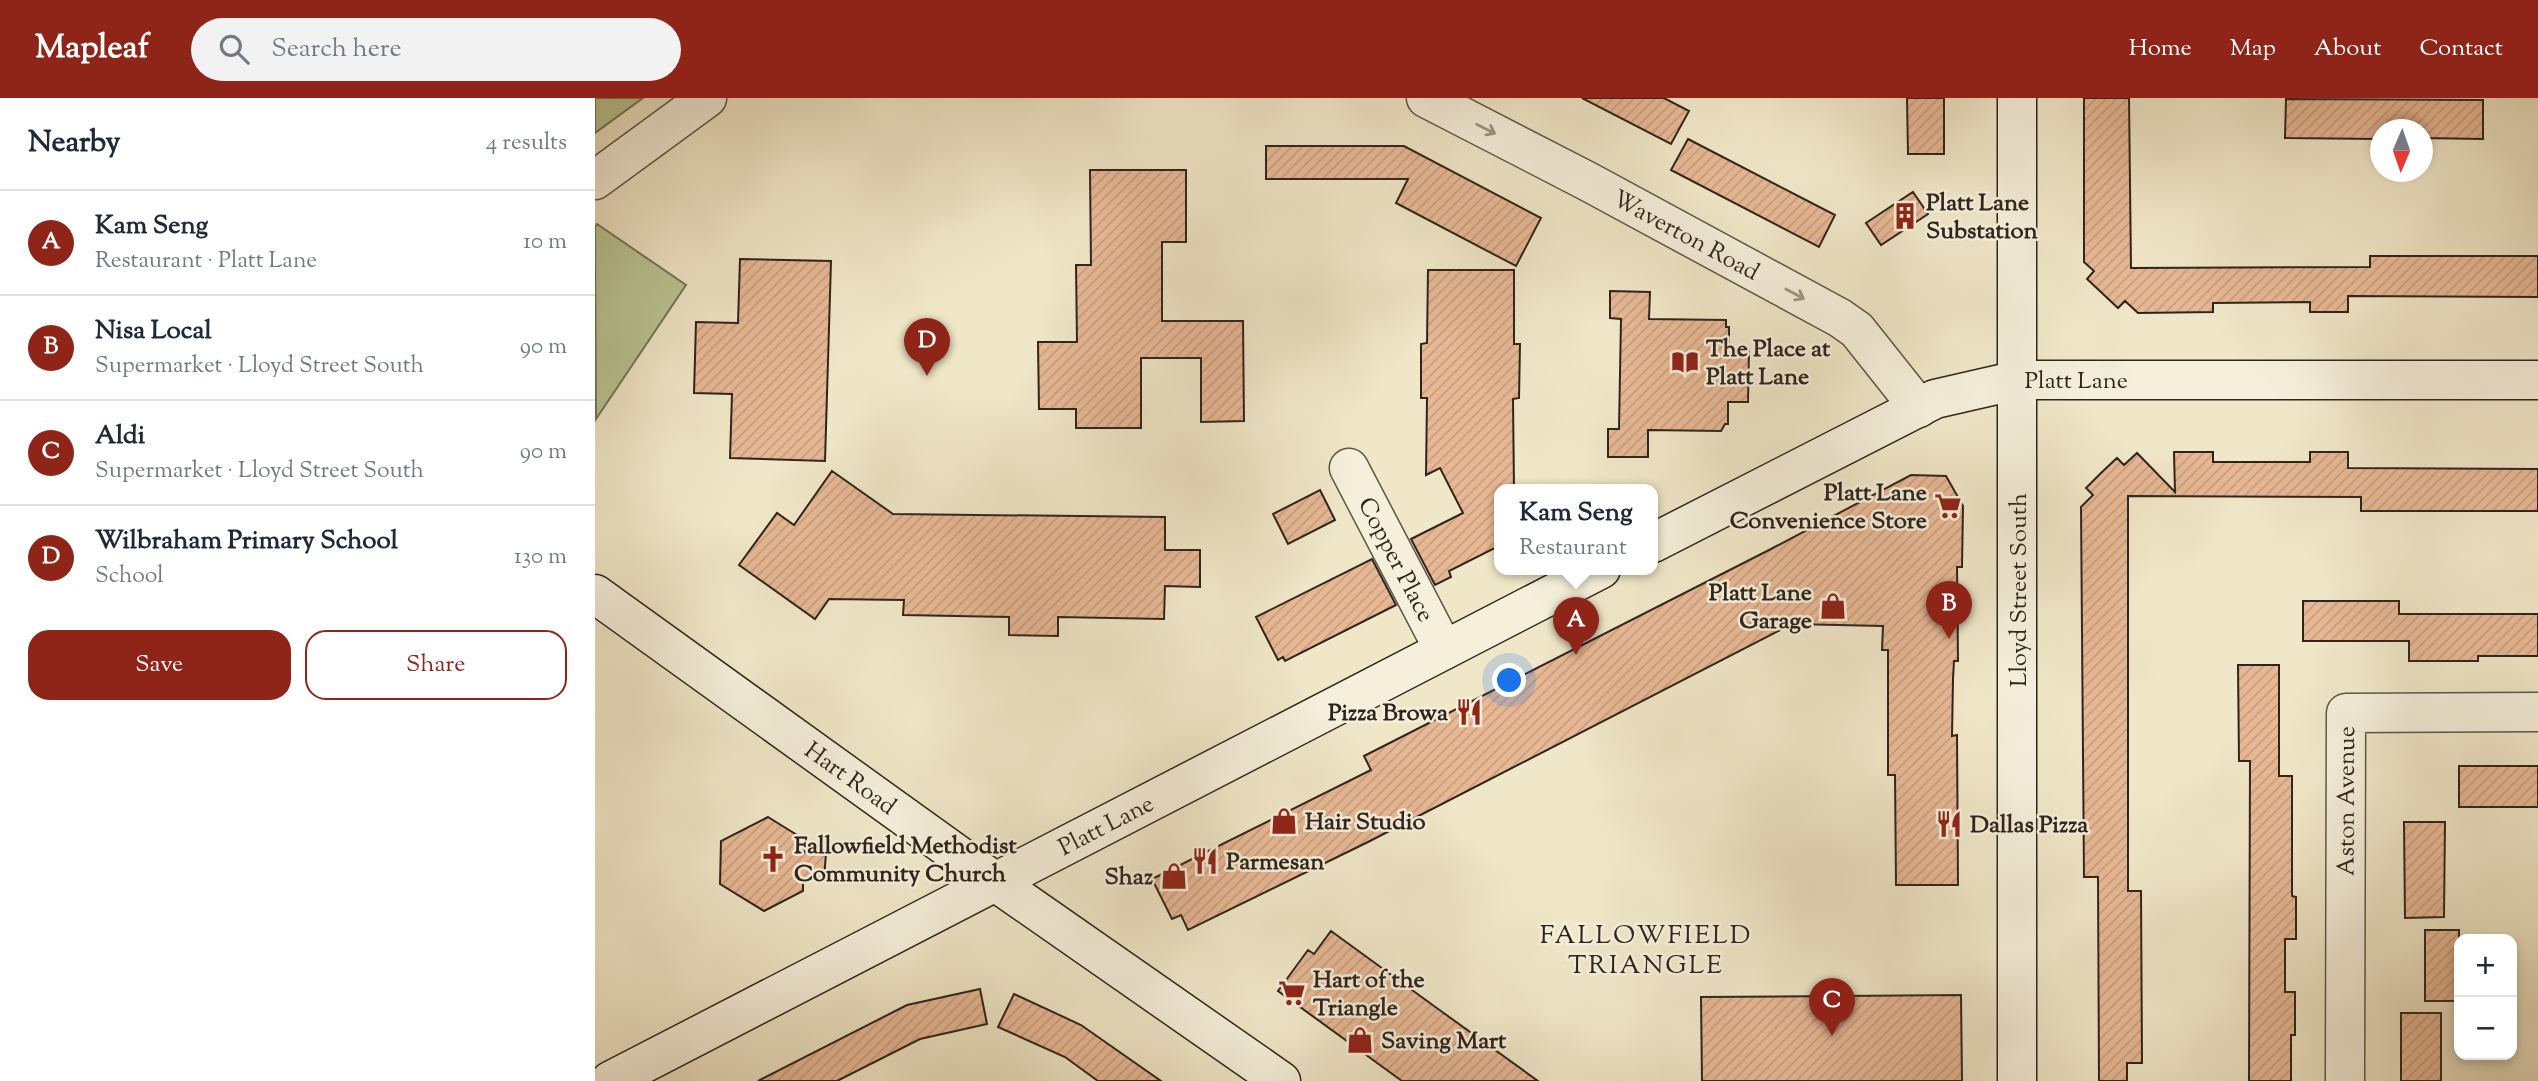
<!DOCTYPE html>
<meta charset="utf-8">
<style>
body{margin:0;font-family:"Sorts Mill Goudy",serif;background:#f2f2f3;color:#1f2937}
.controls{position:absolute;right:21px;bottom:21px;display:grid;overflow:hidden;border-radius:14px;box-shadow:0 4px 10px #0003}
.controls button{width:63px;height:63px;display:grid;place-items:center;padding:0;border:0;border-bottom:2px solid #e0e1e3;background:#fff;color:#1f2937;font:35px sans-serif}
.compass{position:absolute;left:1775px;top:21px;width:63px;height:63px;border-radius:50%;background:#fff;box-shadow:0 4px 10px #0003;rotate:182deg}
.you{position:absolute;left:915px;top:583px;width:24px;height:24px;margin:-18px;border:5px solid #fff;border-radius:50%;background:#1a73e8;box-shadow:0 0 0 10px #1a73e833}
.badge{display:grid;place-items:center;width:46px;height:46px;border-radius:50%;background:#8f2418;color:#fff;font-size:23px;font-weight:700}
.pin{position:absolute;translate:-50% -58px;filter:drop-shadow(0 2px 4px #0008)}
.pin::after{content:'';position:absolute;top:37px;width:24px;height:21px;background:inherit;clip-path:polygon(0 0,100% 0,50% 100%)}
.popup{position:absolute;left:899px;top:386px;width:164px;height:91px;box-sizing:border-box;display:grid;place-content:center;border-radius:14px;background:#fff;filter:drop-shadow(0 2px 5px #0005);font-size:23px;white-space:nowrap;color:#747a83}
.popup b{font-size:26px;color:#1f2937}
.popup::after{content:'';position:absolute;left:50%;top:100%;margin-left:-14px;border:14px solid transparent;border-top-color:#fff}
.list{margin:0;padding:0;list-style:none}
h2{display:flex;justify-content:space-between;align-items:center;height:91px;margin:0;padding:0 28px;font-size:30px}
h2 small{font-size:23px;font-weight:400;color:#747a83}
.list li{display:grid;grid-template-columns:46px 1fr auto;gap:21px;align-items:center;box-sizing:border-box;height:105px;padding:0 28px;border-top:2px solid #e0e1e3}
.list b{display:block;font-size:26px;white-space:nowrap}
.list p{margin:0;font-size:23px;white-space:nowrap;color:#747a83}
.list em{font-size:23px;font-style:normal;color:#747a83}
.actions{display:flex;gap:14px;padding:21px 28px}
.actions a{flex:1;padding:16px 0;border:2px solid #8f2418;border-radius:21px;text-align:center;font-size:24px;color:#8f2418}
.actions .main{background:#8f2418;color:#fff}
.icon{flex:none;width:38px;height:38px;fill:none;stroke:currentColor;stroke-width:2;stroke-linecap:round;stroke-linejoin:round}
.map{position:relative;flex:none;width:1943px;height:983px;overflow:hidden}
header{display:flex;align-items:center;gap:42px;box-sizing:border-box;height:98px;padding:0 35px;background:#8f2418;color:#fff}
header strong{font-size:33px}
nav{display:flex;gap:38px;margin-inline-start:auto;font-size:24px}
.search{width:490px;height:63px;background:#f2f2f3;display:flex;align-items:center;gap:18px;box-sizing:border-box;padding:0 24px;border-radius:38px;color:#747a83;font-size:26px}
main{display:flex}
aside{flex:1;background:#fff}
.map>svg:first-child{display:block}
</style>
<header>
<strong>Mapleaf</strong>
<div class="search"><svg class="icon" aria-label="search" viewBox="0 0 24 24"><circle cx="10" cy="10" r="6"/><path d="M15 15l6 6"/></svg>Search here</div>
<nav><a>Home</a><a>Map</a><a>About</a><a>Contact</a></nav>
</header>
<main>
<aside>
<h2>Nearby<small>4 results</small></h2>
<ul class="list">
<li><span class="badge">A</span><div><b>Kam Seng</b><p>Restaurant · Platt Lane</p></div><em>10 m</em></li>
<li><span class="badge">B</span><div><b>Nisa Local</b><p>Supermarket · Lloyd Street South</p></div><em>90 m</em></li>
<li><span class="badge">C</span><div><b>Aldi</b><p>Supermarket · Lloyd Street South</p></div><em>90 m</em></li>
<li><span class="badge">D</span><div><b>Wilbraham Primary School</b><p>School</p></div><em>130 m</em></li>
</ul>
<div class="actions"><a class="main">Save</a><a>Share</a></div>
</aside>
<div class="map">
<svg width="1943" height="983" viewBox="0 0 1943 983">
<defs>
<pattern id="building-hatch" width="6" height="6" patternUnits="userSpaceOnUse" patternTransform="scale(1.75)"><rect width="6" height="6" fill="#e8b895"/><path d="M-1 1l2-2M0 6l6-6M5 7l2-2" fill="none" stroke="#c79e80"/></pattern>
</defs>
<rect width="100%" height="100%" fill="#f0e7c8"/>
<filter id="stains"><feTurbulence type="fractalNoise" baseFrequency=".00286" numOctaves="4"/><feColorMatrix values="0 0 0 0 .2 0 0 0 0 .09 0 0 0 0 .02 0 0 0 .5 -.17"/></filter>
<radialGradient id="worn" r=".72"><stop offset=".6" stop-color="#630" stop-opacity="0"/><stop offset="1" stop-color="#630" stop-opacity=".3"/></radialGradient>
<path fill="#bac595" stroke="#747459" stroke-width="2" d="M0,0h48l-48,35z
M2,126l89,61 -90,134 -1,-192z"/>
<path fill="url(#building-hatch)" stroke="#2f241d" stroke-width="2" d="M987,0h82l25,13 -18,33z
M1312,0h37v56h-36z
M1489,0h45l2,170 239,-1v-11h168v41l-190,-1v16h-38v-10l-97,1v9l-75,1 -13,-12 -7,7 -31,-29 7,-8 -10,-9z
M1691,1l197,1v39l-60,-1v-8h-42v8l-3,1 -93,-1z
M1093,41l147,76 -16,32 -148,-77z
M671,48h138l137,72 -25,48 -120,-63 12,-24h-142z
M495,72h96v72h-24v79h81l1,100 -43,1v-64h-60v70h-65v-19h-37l-1,-67h39l-1,-77h15z
M1318,94l15,22 -47,31 -15,-22z
M145,161l91,2 -6,200 -95,-3 2,-64 -38,-1 2,-71 42,1z
M833,172h86v74h6l-1,54 -6,1 1,90h-15v57l-50,25 2,6 -16,8 -24,-46 52,-26 -23,-45 -14,7 1,-77h-6v-54l6,-1z
M1015,193l40,1 -1,27 77,1v7h3v22h20l-1,53h-20v22h-3l-4,7 -73,-1v27h-40v-28h11l2,-110 -11,-1z
M1579,354h39v10h97v-10h38v16l190,1v42h-177v-14l-233,-1v395h13l1,172h-15v18h-28l-1,-204h-14l-3,-370 12,-12 -7,-7 15,-15 16,-15 7,7 13,-12 38,39z
M237,373l61,43 272,3v33h35v37l-35,-1 -1,33 -106,-2v19l-49,-1v-18l-106,-2 1,-15 -75,-1 -14,20 -76,-54 38,-52 17,12z
M1316,377l35,1 17,30 -1,61h-5l1,94h-4l-1,18 -1,57 5,-1 1,150h-62l-1,-110h-7v-125h-6l1,-24 -91,-2 -424,218 -180,88 -7,-15 -9,4 -20,-40 219,-109 -7,-14 407,-207z
M725,392l15,30 -47,24 -15,-30z
M777,461l24,46 -111,56 -2,-4 -5,3 -22,-43z
M1708,503h96v13h139v42h-60v5h-69v-20h-106z
M1643,567h41v111h13v120l4,1v42h-11v53h10v43h-4v46h-42l1,-320h-11z
M1864,668h79v41h-79z
M173,719l37,23 -1,12 22,1 -1,13v14l-22,-1v12l-39,20 -44,-27 1,-43z
M1809,724h41l-1,95 -39,1z
M1830,832h34v71h-34z
M736,833l103,75 104,75h-136l-124,-90 30,-41 6,4z
M385,891l7,35 -67,15 -83,42h-79l149,-76z
M419,896l67,31 80,56h-63l-33,-24 -67,-30z
M1366,897l1,86h-260l-1,-84z
M1806,915h40v68h-40z"/>
<g fill="none" stroke-linecap="round" stroke-linejoin="round">
<defs>
<g id="street">
<path id="s1" d="M831,0l161,83 253,137 17,12 62,78"/>
<path d="M0,82l112,-82"/>
<path id="s2" d="M754,370l95,182"/>
<path id="s3" d="M1750,983l1,-368 192,-1"/>
</g>
<g id="secondary">
<path id="s4" d="M1058,445l282,-144 83,-19h520"/>
<path id="s5" d="M0,496l399,287 287,200"/>
<path id="s6" d="M15,983l991,-512"/>
<path d="M1422,983v-983"/>
</g>
</defs>
<use href="#street" stroke="#5f5548" stroke-width="41"/>
<use href="#secondary" stroke="#2f241d" stroke-width="41"/>
<use href="#street" stroke="#f5efdb" stroke-width="38"/>
<use href="#secondary" stroke="#f5efdb" stroke-width="38"/>
</g>
<defs><path id="oneway-shaft" d="M-6 0H5M1.5-3L5.5 0L1.5 3" fill="none" stroke-width="1.6" stroke-linecap="round" stroke-linejoin="round" transform="scale(1.75)"/></defs>
<g stroke="#9c9486">
<use href="#oneway-shaft" transform="translate(891 31) rotate(27)"/>
<use href="#oneway-shaft" transform="translate(1200 196) rotate(28)"/>
</g>
<defs>
<symbol id="building-bare" viewBox="-9 -9 18 18"><path d="M-4-6H4V6H1V3H-1V6H-4ZM-2.5-4.3h1.7v1.8h-1.7ZM.8-4.3h1.7v1.8H.8ZM-2.5-1h1.7V.8h-1.7ZM.8-1h1.7V.8H.8Z" fill="#8f2418" stroke="#f5efdb" stroke-width="2.5" paint-order="stroke"/></symbol>
<symbol id="library-bare" viewBox="-9 -9 18 18"><path d="M-6-4Q-3-5.5-.7-3.5V5Q-3 3-6 4ZM6-4Q3-5.5 .7-3.5V5Q3 3 6 4Z" fill="#8f2418" stroke="#f5efdb" stroke-width="2.5" paint-order="stroke"/></symbol>
<symbol id="supermarket-bare" viewBox="-9 -9 18 18"><path d="M-6-5.5h2.5l.6 2H6L4.5 2H-2.5L-4.4-4H-6ZM-1.5 3.2a1.3 1.3 0 1 0 .1 0ZM3 3.2a1.3 1.3 0 1 0 .1 0Z" fill="#8f2418" stroke="#f5efdb" stroke-width="2.5" paint-order="stroke"/></symbol>
<symbol id="shop-bare" viewBox="-9 -9 18 18"><path d="M-5-2.5h2.3a2.7 3.5 0 0 1 5.4 0H5L5.5 6h-11ZM-1.5-2.5h3a1.5 2.3 0 0 0-3 0Z" fill="#8f2418" stroke="#f5efdb" stroke-width="2.5" paint-order="stroke"/></symbol>
<symbol id="restaurant-bare" viewBox="-9 -9 18 18"><path d="M-5-6h1v4h1v-4h1v4h1v-4h1v5L-1.5 .5V6h-2V.5L-5-1ZM5-6V6H3V1.5H1.5Q1.5-4 5-6Z" fill="#8f2418" stroke="#f5efdb" stroke-width="2.5" paint-order="stroke"/></symbol>
<symbol id="church-bare" viewBox="-9 -9 18 18"><path d="M-1.2-6h2.4v3.5h3.3v2.4h-3.3V6h-2.4V-.1h-3.3v-2.4h3.3Z" fill="#8f2418" stroke="#f5efdb" stroke-width="2.5" paint-order="stroke"/></symbol>
</defs>
<g fill-rule="evenodd">
<use href="#building-bare" x="1291" y="99" width="38" height="38"/>
<use href="#library-bare" x="1071" y="245" width="38" height="38"/>
<use href="#supermarket-bare" x="1334" y="389" width="38" height="38"/>
<use href="#shop-bare" x="1219" y="489" width="38" height="38"/>
<use href="#restaurant-bare" x="855" y="595" width="38" height="38"/>
<use href="#shop-bare" x="670" y="704" width="38" height="38"/>
<use href="#restaurant-bare" x="1335" y="707" width="38" height="38"/>
<use href="#church-bare" x="159" y="742" width="38" height="38"/>
<use href="#restaurant-bare" x="591" y="744" width="38" height="38"/>
<use href="#shop-bare" x="560" y="759" width="38" height="38"/>
<use href="#supermarket-bare" x="678" y="876" width="38" height="38"/>
<use href="#shop-bare" x="746" y="923" width="38" height="38"/>
</g>
<g text-anchor="middle" stroke-width="5" stroke-linejoin="round" paint-order="stroke">
<g font-size="24" font-weight="bold" fill="#2f241d" stroke="#f5efdb" text-anchor="start">
<text x="1331" y="112">Platt Lane<tspan x="1331" dy="28">Substation</tspan></text>
<text x="1111" y="258">The Place at<tspan x="1111" dy="28">Platt Lane</tspan></text>
<text x="1332" y="402" text-anchor="end">Platt Lane<tspan x="1332" dy="28">Convenience Store</tspan></text>
<text x="1217" y="502" text-anchor="end">Platt Lane<tspan x="1217" dy="28">Garage</tspan></text>
<text x="853" y="622" text-anchor="end">Pizza Browa</text>
<text x="710" y="731">Hair Studio</text>
<text x="1375" y="734">Dallas Pizza</text>
<text x="199" y="755">Fallowfield Methodist<tspan x="199" dy="28">Community Church</tspan></text>
<text x="631" y="771">Parmesan</text>
<text x="558" y="786" text-anchor="end">Shaz</text>
<text x="718" y="889">Hart of the<tspan x="718" dy="28">Triangle</tspan></text>
<text x="786" y="950">Saving Mart</text>
</g>
<g font-size="24" fill="#2f241d" stroke="#f5efdb">
<text dy="8" stroke="none"><textPath href="#s1" startOffset="294">Waverton Road</textPath></text>
<text dy="8" stroke="none"><textPath href="#s4" startOffset="460">Platt Lane</textPath></text>
<text dy="8" stroke="none"><textPath href="#s2" startOffset="103">Copper Place</textPath></text>
<text transform="translate(1423 492) rotate(-90)" y="8">Lloyd Street South</text>
<text dy="8" stroke="none"><textPath href="#s5" startOffset="315">Hart Road</textPath></text>
<text dy="8" stroke="none"><textPath href="#s3" startOffset="280">Aston Avenue</textPath></text>
<text dy="8" stroke="none"><textPath href="#s6" startOffset="558">Platt Lane</textPath></text>
</g>
<g font-size="26" letter-spacing="2" fill="#2f241d" stroke="#f5efdb">
<text x="1051" y="845">FALLOWFIELD<tspan x="1051" dy="30">TRIANGLE</tspan></text>
</g>
</g>
<rect width="100%" height="100%" filter="url(#stains)"/>
<rect width="100%" height="100%" fill="url(#worn)"/>
</svg>
<div class="controls">
<button>+</button>
<button>−</button>
</div>
<svg class="compass" viewBox="-18 -18 36 36"><path d="M0-13l5 13h-10z" fill="#e53935"/><path d="M0 13l5-13h-10z" fill="#747a83"/></svg>
<div class="you"></div>
<div class="pin badge" style="left:981px;top:557px">A</div>
<div class="popup"><b>Kam Seng</b>Restaurant</div>
<div class="pin badge" style="left:1354px;top:541px">B</div>
<div class="pin badge" style="left:1237px;top:938px">C</div>
<div class="pin badge" style="left:332px;top:278px">D</div>
</div>
</main>
